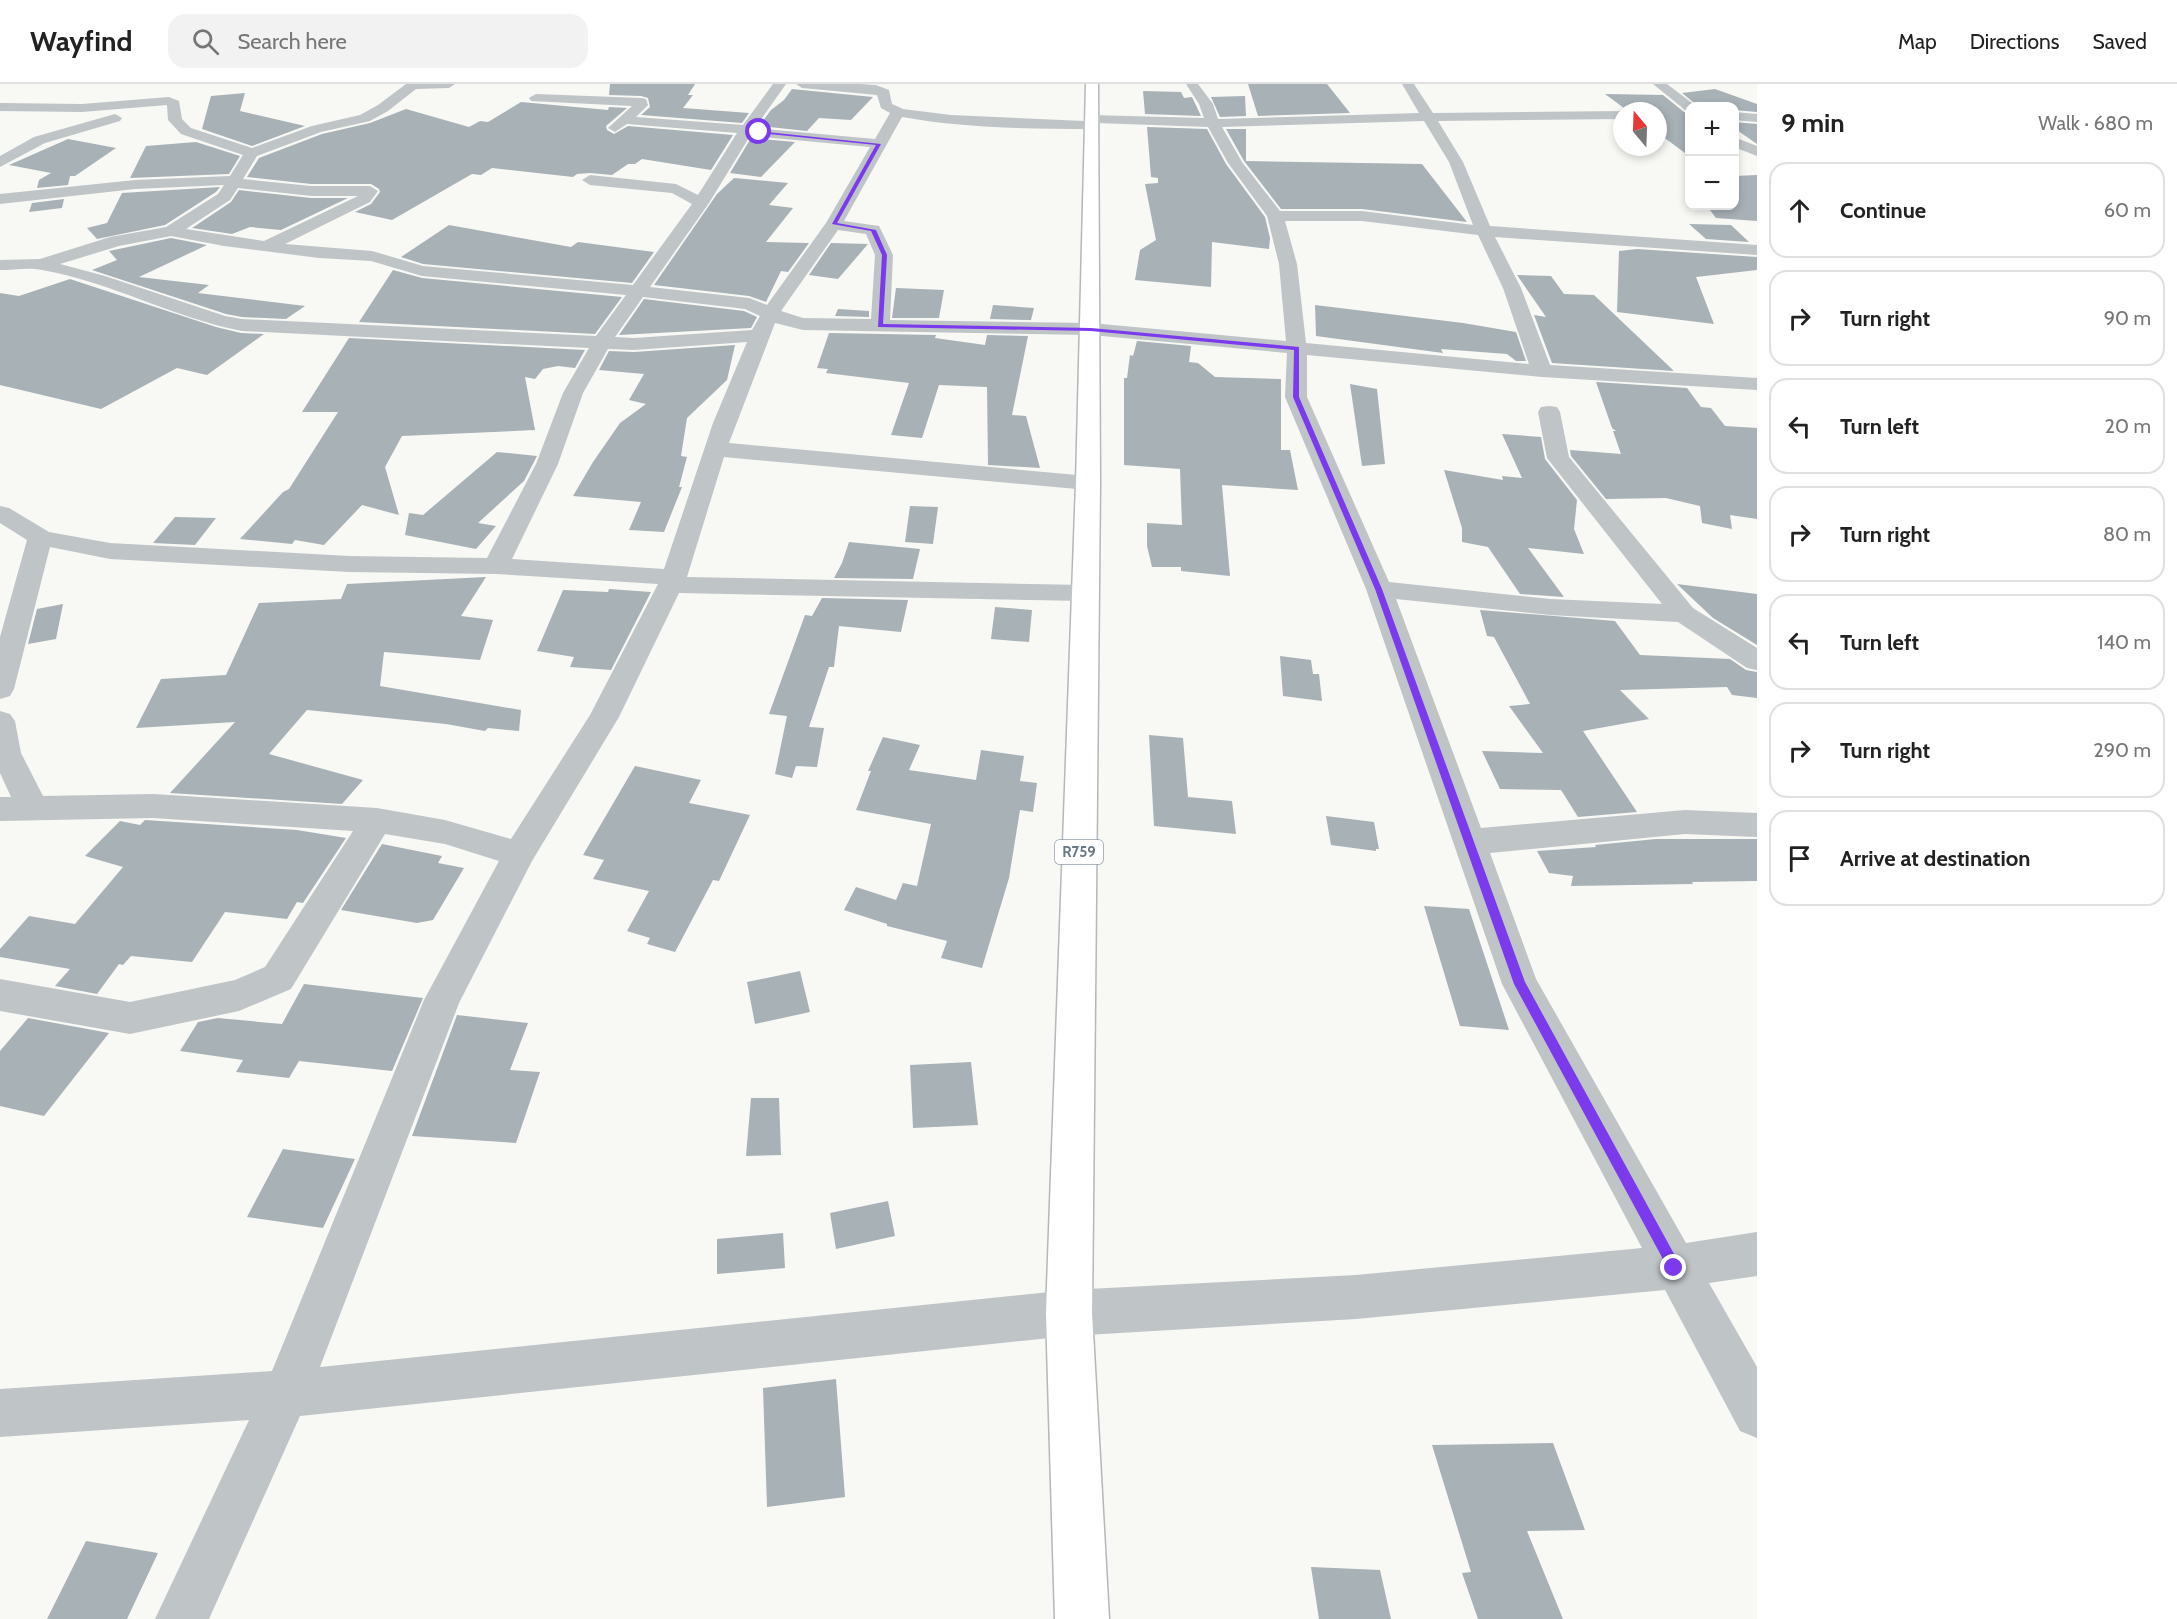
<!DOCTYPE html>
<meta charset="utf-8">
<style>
body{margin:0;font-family:Cabin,sans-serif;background:#f2f2f2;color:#222}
.controls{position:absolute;right:18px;top:18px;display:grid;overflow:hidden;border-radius:12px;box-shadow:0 3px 9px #0003}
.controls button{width:54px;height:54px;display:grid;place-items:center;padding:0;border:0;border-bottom:2px solid #e0e0e0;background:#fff;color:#222;font:30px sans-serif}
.compass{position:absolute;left:1613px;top:18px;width:54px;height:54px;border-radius:50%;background:#fff;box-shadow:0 3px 9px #0003;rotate:341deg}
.stop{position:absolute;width:18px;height:18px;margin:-14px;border:4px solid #7c3aed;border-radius:50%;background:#fff}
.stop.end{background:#7c3aed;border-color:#fff;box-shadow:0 2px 6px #0008}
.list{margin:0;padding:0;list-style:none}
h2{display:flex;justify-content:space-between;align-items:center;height:78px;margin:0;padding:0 24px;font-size:26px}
h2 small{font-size:20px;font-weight:400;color:#767676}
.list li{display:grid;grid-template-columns:39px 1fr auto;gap:18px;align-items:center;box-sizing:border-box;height:96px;margin:0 12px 12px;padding:0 12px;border:2px solid #e0e0e0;border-radius:18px}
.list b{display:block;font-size:22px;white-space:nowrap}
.list em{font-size:20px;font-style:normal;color:#767676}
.icon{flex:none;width:33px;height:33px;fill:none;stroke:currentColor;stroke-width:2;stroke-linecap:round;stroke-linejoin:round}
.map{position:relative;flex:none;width:1757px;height:1535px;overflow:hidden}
header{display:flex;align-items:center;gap:36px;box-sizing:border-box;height:84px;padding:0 30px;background:#fff;border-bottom:2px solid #e0e0e0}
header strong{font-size:28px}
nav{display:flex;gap:33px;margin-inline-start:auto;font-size:21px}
.search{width:420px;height:54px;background:#f2f2f2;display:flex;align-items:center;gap:15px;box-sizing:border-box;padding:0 21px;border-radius:18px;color:#767676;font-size:22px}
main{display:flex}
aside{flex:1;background:#fff}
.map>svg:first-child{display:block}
</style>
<header>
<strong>Wayfind</strong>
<div class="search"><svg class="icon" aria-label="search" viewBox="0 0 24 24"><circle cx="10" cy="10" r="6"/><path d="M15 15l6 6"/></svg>Search here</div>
<nav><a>Map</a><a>Directions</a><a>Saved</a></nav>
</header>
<main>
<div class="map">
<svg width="1757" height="1535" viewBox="0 0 1757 1535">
<rect width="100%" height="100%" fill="#f8f8f5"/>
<path fill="#a8b1b6" d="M610,0h85l-7,11h5l-10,13 66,5 -7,10 -101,-8 9,-8 -2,-9 -7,-2 -32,-1z
M1248,0h79l23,29 -92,3z
M792,5l10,1 71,7 -22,23 -32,-2 -12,13 -48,-5 12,-16 13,-10z
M1715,5l42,15v8l-23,-2v-4h-36l-16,-13z
M1143,7l38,1 3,6 8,-1 9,19 -56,-2z
M245,9l-5,18 65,15 -53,20 -50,-17 9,-33z
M1605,10l58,1 21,17 5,1v43l-31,-23v-22h-30z
M1245,12l1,20 -26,1 -9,-20z
M521,18l87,8 1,-3 18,1 -21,18 1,4 7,4 14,-8 105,9 -22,35 -69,-11 -7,5h-7l-16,11 -22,-2 -13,1 -4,3 -81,-9 -11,7 -9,-1 -80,46 -37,-8 16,-8 9,-12 -1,-3 -8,-5h-60l-64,-7 12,-19 63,-24 48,-11 36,-14 63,18 11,-6 8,1z
M1734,38l23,2v20l-23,-16z
M1147,43l60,2 19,35 39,53 5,21 -1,11 -57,-7 -1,45 -76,-7 5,-30 16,-10 -11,-56 13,-1v-5l-7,-1z
M1226,45h20v32l176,3 45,58 -105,-13h-81l-37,-48z
M751,54l44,4 -34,35 -31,-4z
M68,55l48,9 -41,28h-5l-2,9 -31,3 2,-8 12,-7 -42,-8z
M196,58l44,14 -11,18 -99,4 16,-32z
M1757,91v46l-41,-3 -9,-12h27v-30z
M734,94l54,5 -19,22 24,3 -27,34 43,1 -21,29 -7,-1 -15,31 -17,-6 -95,-11 63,-91z
M220,103l-4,5 -51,33 -68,14 -10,-11 20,-5 15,-30z
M239,106l72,8h37l-67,32 -31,-3 -18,7 -40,-6 39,-26z
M64,115l-2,9 -33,4 3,-9z
M1689,140l42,1 18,17 -43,-3z
M449,141l122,22 7,-5 76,10 -22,31 -209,-19 -22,-7z
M171,154l36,7 -68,32 70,8 -11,8 107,13 -19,13 -44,-2 -16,-3 -134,-44 25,-10 -8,-9z
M831,159l37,1 -30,35 -29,-4z
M1637,165l120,8v13l-61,7 18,47 -97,-12 2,-61z
M393,186l29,8 200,19 -27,37 -236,-12z
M1517,191l34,1 13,18 30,1 80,76 -122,-8 -18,-48 12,2z
M70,195l146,48 25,6 23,1 -57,41 -30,-7 -76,41 -101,-24v-92l19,3z
M896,204l48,2 -5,28h-47z
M644,215l100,12 13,6 -6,11 -132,7z
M993,221l41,3 -3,12 -41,-1z
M1315,221l148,18 53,9 10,29h-10l-9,-7 -66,-5 2,4 -127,-17z
M838,225l31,2v6l-34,-1z
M829,249l107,2 -1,3 50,7 2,-10 41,1 -16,79 14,1 14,52 -52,-3 -1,-78 -48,-2 -17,53 -31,-3 18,-52 -83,-10 2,-4 -11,-1z
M349,254l236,12 -10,18 -17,-2 -15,3 -8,10 -10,-2 10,53 -133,6 -17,31 14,48 -37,-10 -38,40 -29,-5 -3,4 -52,-5 43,-47 6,-3 49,-77h-36z
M1137,257l54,5 -2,16 9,1 17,14 66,2v71h9l8,40 -76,-5 8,91 -49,-5v-4h-29l-5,-21v-23l35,2 -2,-56 -56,-4v-87h3l3,-23 3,1z
M735,261l-8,35 -40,38 -6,38 6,1 -8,30h3l-18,45 -35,-2 12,-28 -68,-6 20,-34 27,-39 26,-19 -17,-4 15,-26 -45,-4 10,-19 25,1z
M1596,298l91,6 14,19 10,1 14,18 32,2v91l-27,-4 2,14 -30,-6 -2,-17 -34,-8 -60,1 -35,-43 -1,-6 51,4 -8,-23h3l-4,-3z
M1350,300l27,5 8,75 -23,2z
M1502,350l39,3 4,22 32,41 -3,29 10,25 -56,-6 36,49 -44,-3 -32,-47 -26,-5v-14l-18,-58 59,10 -1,-4 20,2z
M497,368l40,4 -13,25 -46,42 18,3 -20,23 -71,-14 4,-22 14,2z
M910,422l28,1 -5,37 -28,-2z
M175,433l41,1 -21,27 -42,-2z
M849,458l71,7 -7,30 -79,-1 8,-15z
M486,493l-25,39 32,4 -13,40 -96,-8 -4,34 141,24 -2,21 -31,-3 -3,3 -39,-7 -139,-14 -38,44 94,26 -21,24 -172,-11 65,-71 -99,6 25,-49 65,-4 33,-72 82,-4 6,-15z
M1677,500l80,10v51l-44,-27z
M609,505l42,3 -40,78 -41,-3 4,-10 -37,-6 26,-61 45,2z
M822,514l86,2 -7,32 -62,-6 -5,41h-5l-20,60 15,1 -7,39 -21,-1 -4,12 -17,-4 12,-58 -18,-2 36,-99 7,1z
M63,520l-7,35 -28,5 9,-35z
M995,523l37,3 -3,32 -38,-3z
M1480,526l135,11 25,34 90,4 16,11 11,2v26l-25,-3 -5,-8 -107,3 29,29 -66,12 54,81 -59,5 -17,-27 -61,-1 -18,-38 61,2 -34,-47 21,-2 -36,-67 -7,-1z
M1280,572l31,4 2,14h6l3,27 -39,-5z
M1149,651l34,3 5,59 44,4 4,33 -82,-8z
M883,653l37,8 -11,25 67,10 5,-30 43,6 -4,25 17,2 -4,29 -13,-2 -11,68 -27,90 -41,-10 6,-17 -60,-15v-2l-43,-14 12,-23 40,13 7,-17 14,3 14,-62 -75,-14 15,-39h-3z
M635,682l66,14 -12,23 61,12 -31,66 -6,-1 -38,72 -28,-8 3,-6 -23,-7 22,-40 -56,-12 11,-19 -21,-5z
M1326,732l48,6 5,27h-3v2l-45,-6z
M145,736l152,10 49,8 -43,65 -6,-1 -10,17 -62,-7 -33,50 -61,-6 -8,9 -4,-1 -22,30 -42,-8 15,-17 -70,-12v-8l29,-33 46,8 48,-57 -38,-11 35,-35 20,4z
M1656,755h101v42l-65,1 1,2 -122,2 2,-10 -24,-3 -12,-22 59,-4 -1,-2z
M382,760l60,12 -4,7 26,5 -31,52 -16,3 -76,-13z
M1424,822l45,3 40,121 -49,-4z
M800,887l10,41 -55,12 -8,-42z
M304,900l119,14 -31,73 -93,-10 -10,17 -53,-6 7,-12 -63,-9 18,-29 20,-4 64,6z
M457,931l71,8 -18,47 30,2 -24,71 -104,-7z
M28,934l81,15 -65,83 -44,-10v-55z
M971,978l7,63 -65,3 -3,-63z
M751,1014h28l2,57 -35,1z
M283,1065l72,10 -32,69 -76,-11z
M888,1117l7,35 -59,13 -6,-36z
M783,1149l2,35 -68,6v-35z
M836,1295l9,118 -78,10 -4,-119z
M1553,1359l32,87 -58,1 36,88h-85l-16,-46 9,-1 -39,-127z
M86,1457l72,12 -31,66h-80z
M1311,1483l69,3 11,49h-72z"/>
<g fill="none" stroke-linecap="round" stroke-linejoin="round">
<defs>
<path id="major" d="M1086,0h12l2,399 -8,830 17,306h-54l-9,-306 30,-830z"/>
</defs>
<use href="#major" stroke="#b3b8bc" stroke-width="3"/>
<path fill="#bfc4c7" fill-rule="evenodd" d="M406,0h49l-6,4 -33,1 -28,22 -18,10 -49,11 -64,24 -14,23 68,7h59l8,5 -8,11 -85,42 87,7 51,15 210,19 59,-81 -20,-11 -82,-8 -8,-5 8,-5 86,9 22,11 39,-62 -110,-9 -12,8 -7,-4 24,-22 -101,-5 -2,-3 7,-4 105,4 5,1 2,6 -12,12 107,8 30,-41h13l-31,44 120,11 15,-26 -9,-5 -4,-13 -75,-7 -6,-4h64l16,1 13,5 3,14 11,5 48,6 133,6 1,-5 5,-1 114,3 -5,-14 -13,-20h12l15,20 5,15 201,-6 -17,-29h12l19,29 189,-2v8l-184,2 25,41 27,64 267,19v10l-262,-18 26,51 29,77 207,13v12l-215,-13 -235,-22v42l82,185 161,17 112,5 -115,-146 -9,-46 3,-5 8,-1 8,1 3,5 9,45 124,151 64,40v22l-10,-2 -69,-46 -128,-7 -154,-16 85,229 204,-18 72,3v24l-72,-3 -195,19 46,126 150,264 71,-11v44l-48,7 48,84v71l-17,-7 -75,-141 -309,29 -287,17 -769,80 -91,203h-54l94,-199 -249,17v-48l272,-18 152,-371 75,-139 -54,-17 -60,-10 -94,155 -52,22 -109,23 -130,-23v-32l130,23 105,-22 30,-13 88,-136 -200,-13 -153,3v-24h11l-11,-24v-62l10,3 5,7 6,32 22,43 110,-2 224,14 68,12 66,19 79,-124 68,-131 -162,-10 -147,-2 -239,-13 -60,-12 -36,142 -4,7 -10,3v-62l27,-97 -27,-17v-17l9,2 40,24 61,11 239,13 138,2 49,-94 27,-71 26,-45 -347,-17c-68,-13 -131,-49 -200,-61 -13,-3 -29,0 -42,0v-10l40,-1 70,-22 56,-10 52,-33 6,-9 -89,4 -135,15v-10l135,-14 95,-4 13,-21 -62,-21 -13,-14 -1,-15 -85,7 -82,-1v-8l82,1 87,-7 10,4 3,18 9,9 61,20 60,-22 48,-11 18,-10zM902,33c62,11 126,12 189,12l5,-1 1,-5 111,4 20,36 39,53 12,48 7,77 -195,-18 -201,-3 3,-65 -12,-25 -2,-4 -35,-5zM1424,37l25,41 24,63 -111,-14h-82l-38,-49 -20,-35zM750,52l120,11 -44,76 -59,82 -18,-7 -99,-11 59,-84zM238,104l73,8h47l-94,45 -78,-12 44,-29zM1285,137h77l116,14 25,53 26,76 -223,-21 -9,-79zM838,146l28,4 9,21 -4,64 -68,-1 -22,-7zM171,152l53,10 95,12 52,3 51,15 204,19 -30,41 -354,-17 -17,-3 -120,-40 -45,-12 59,-18zM643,213l102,12 15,7 -8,14 -118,8 -19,-1zM775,239l28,7 288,5 196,18 -2,44 81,192 136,395 140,264 -286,27 -287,15 -749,77 139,-364 73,-142 87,-144 60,-124 405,8 9,-2 4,-6 -4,-6 -9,-2 -397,-8 37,-120 364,33 8,-2 4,-5 -4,-5 -8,-2 -359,-33zM747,258l-34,81 -49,146 -152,-10 46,-95 25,-71 25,-44 26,1z
M1653,0h14l29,22h-6v5l-5,-1z
M1734,28l23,2v8l-23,-2z
M115,30l7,4 -2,3 -75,22 -45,24v-11l34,-19z
M1734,53l23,9v10l-23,-9z"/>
<use href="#major" fill="#fff" fill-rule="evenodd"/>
</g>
<path fill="#7c3aed" d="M758,47l123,13 -44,79 39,7 11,25 -4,69 208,4 208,19v50l83,192 143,393 154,281 2,5 -2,4 -5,2 -4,-2 -156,-288 -139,-395 -82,-192 1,-47 -203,-19 -213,-4 4,-72 -11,-24 -39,-7 44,-79 -117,-12z"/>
<g text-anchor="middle" stroke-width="6" stroke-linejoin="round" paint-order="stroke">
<rect fill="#fff" stroke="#95a0aa" stroke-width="1.5" x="1055" y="756" width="48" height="24" rx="4.5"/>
<g font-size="15" font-weight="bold" fill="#687885">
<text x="1079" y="773">R759</text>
</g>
</g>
</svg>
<div class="controls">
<button>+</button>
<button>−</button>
</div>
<svg class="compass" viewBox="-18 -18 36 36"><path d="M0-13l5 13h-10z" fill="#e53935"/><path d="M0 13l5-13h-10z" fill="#767676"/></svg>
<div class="stop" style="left:759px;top:48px"></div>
<div class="stop end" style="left:1674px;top:1184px"></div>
</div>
<aside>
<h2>9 min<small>Walk · 680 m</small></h2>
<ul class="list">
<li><svg class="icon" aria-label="ahead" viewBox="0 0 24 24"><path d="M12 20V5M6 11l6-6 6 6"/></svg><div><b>Continue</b></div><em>60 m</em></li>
<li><svg class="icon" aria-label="right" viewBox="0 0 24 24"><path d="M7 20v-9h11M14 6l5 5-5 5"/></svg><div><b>Turn right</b></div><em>90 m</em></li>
<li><svg class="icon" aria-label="left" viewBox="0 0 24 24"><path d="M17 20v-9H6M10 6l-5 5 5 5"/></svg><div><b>Turn left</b></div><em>20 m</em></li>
<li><svg class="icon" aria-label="right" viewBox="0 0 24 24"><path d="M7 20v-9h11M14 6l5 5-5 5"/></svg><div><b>Turn right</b></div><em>80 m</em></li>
<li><svg class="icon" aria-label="left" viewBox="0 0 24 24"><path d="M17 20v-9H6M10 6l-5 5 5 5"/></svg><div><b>Turn left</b></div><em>140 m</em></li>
<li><svg class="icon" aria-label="right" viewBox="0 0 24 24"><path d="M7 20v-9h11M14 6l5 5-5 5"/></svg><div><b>Turn right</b></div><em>290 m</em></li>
<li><svg class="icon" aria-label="arrive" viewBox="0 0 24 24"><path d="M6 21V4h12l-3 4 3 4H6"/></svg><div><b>Arrive at destination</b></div></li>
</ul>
</aside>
</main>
